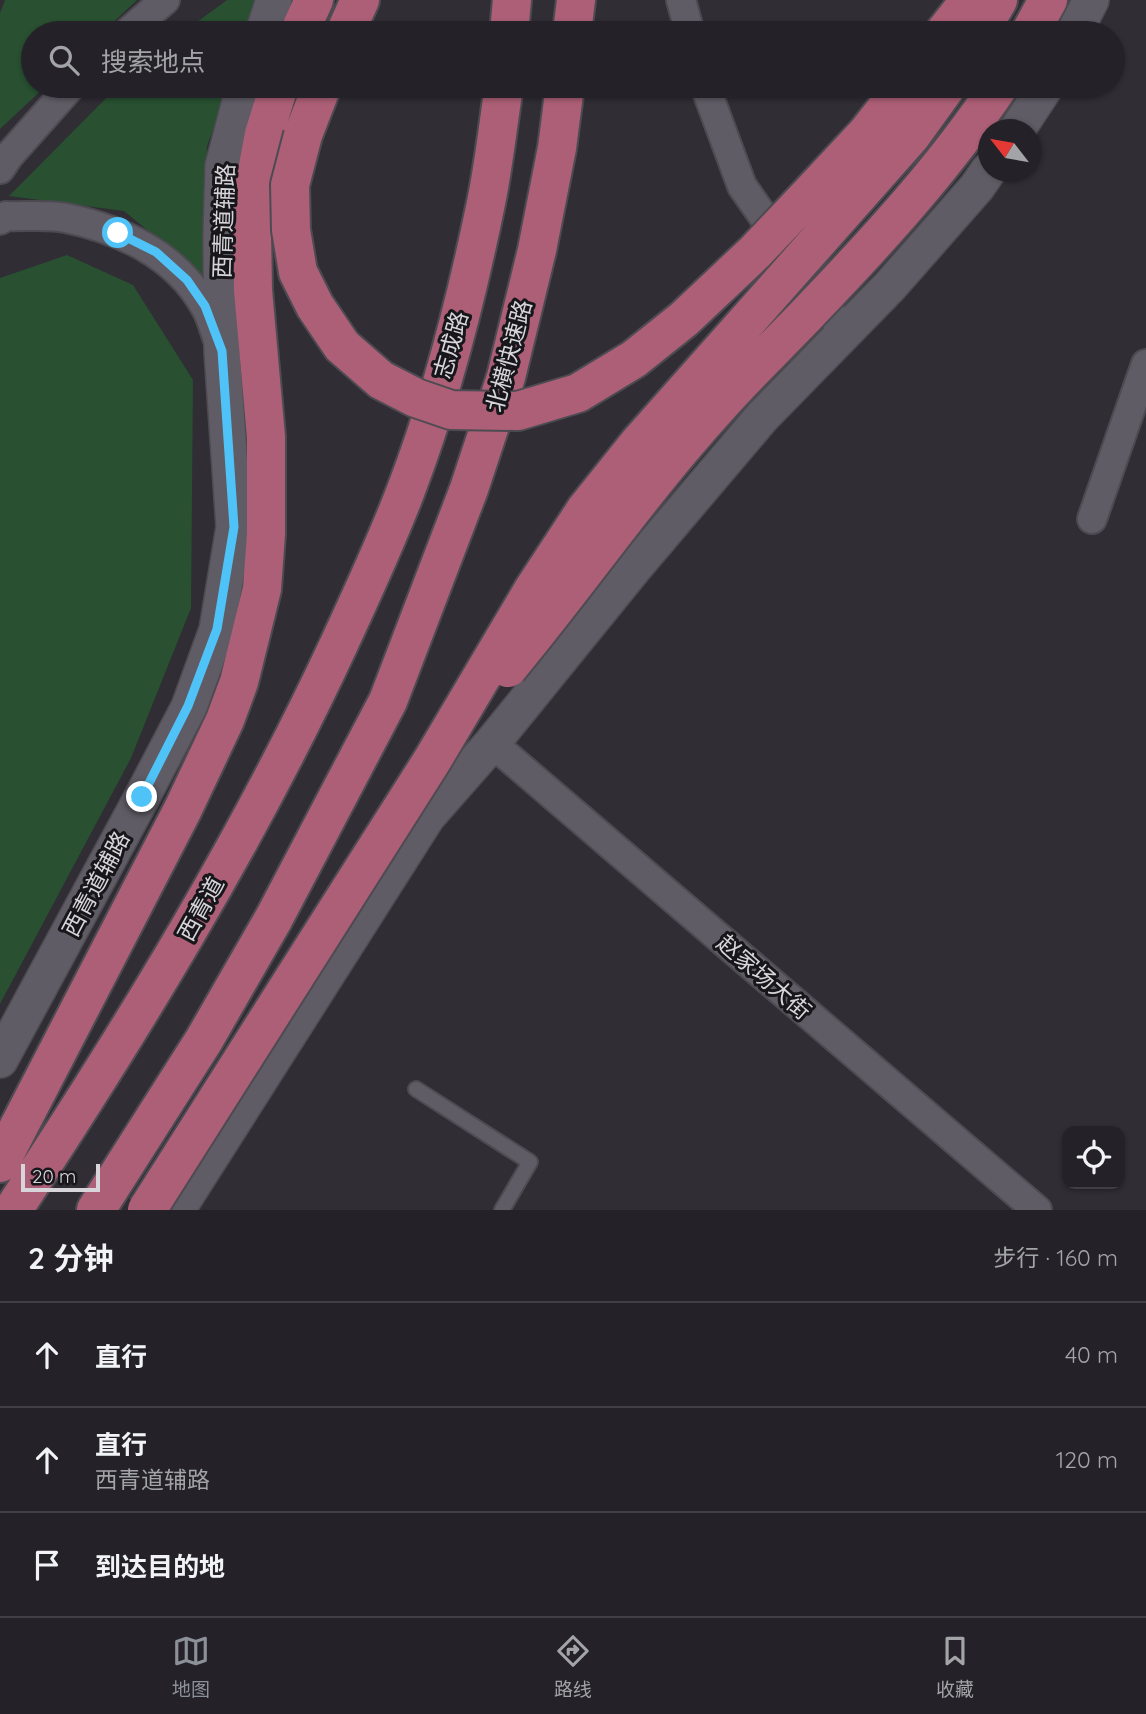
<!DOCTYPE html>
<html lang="zh">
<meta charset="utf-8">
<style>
body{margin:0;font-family:Quicksand,"Noto Sans SC",sans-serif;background:#2c2a30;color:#f1f3f6}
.controls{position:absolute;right:21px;bottom:21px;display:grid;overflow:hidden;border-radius:14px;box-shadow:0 2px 5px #0004}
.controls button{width:63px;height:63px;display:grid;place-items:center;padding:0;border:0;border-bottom:2px solid #413f45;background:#242228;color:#f1f3f6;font:35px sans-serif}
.compass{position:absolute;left:978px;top:119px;width:63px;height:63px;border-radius:50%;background:#242228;box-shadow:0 2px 5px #0004;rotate:301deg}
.scale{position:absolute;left:21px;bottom:18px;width:79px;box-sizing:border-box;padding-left:7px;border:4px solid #d7d5da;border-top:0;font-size:19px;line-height:24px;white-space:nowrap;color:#d7d5da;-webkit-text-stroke:5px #17161a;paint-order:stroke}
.stop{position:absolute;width:21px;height:21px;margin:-16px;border:5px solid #4fc3f7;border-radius:50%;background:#fff}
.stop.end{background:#4fc3f7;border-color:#fff;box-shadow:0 2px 7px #0008}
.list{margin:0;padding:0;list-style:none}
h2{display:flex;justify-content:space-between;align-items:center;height:91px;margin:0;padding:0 28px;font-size:30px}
h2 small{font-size:23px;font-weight:400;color:#a3a4a8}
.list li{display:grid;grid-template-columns:46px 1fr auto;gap:21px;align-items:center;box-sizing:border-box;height:105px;padding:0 28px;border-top:2px solid #413f45}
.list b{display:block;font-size:26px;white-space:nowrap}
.list p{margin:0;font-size:23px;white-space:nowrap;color:#a3a4a8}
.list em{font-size:23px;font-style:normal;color:#a3a4a8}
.icon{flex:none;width:38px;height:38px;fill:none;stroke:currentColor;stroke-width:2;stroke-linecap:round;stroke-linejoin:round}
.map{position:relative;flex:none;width:1146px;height:1210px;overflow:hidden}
.search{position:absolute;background:#242228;box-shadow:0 2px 5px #0004;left:21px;right:21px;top:21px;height:77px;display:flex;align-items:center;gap:18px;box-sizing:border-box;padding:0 24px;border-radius:38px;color:#a3a4a8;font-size:26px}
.sheet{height:406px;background:#242228}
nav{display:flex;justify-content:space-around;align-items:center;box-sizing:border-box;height:98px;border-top:2px solid #413f45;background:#242228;font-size:19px;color:#a3a4a8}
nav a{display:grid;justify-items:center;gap:4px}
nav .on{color:#8c9099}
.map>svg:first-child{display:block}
</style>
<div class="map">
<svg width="1146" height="1210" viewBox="0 0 1146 1210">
<rect width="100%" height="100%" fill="#302d35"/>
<path fill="#285031" d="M5,0h132l-35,33h-69v53h13l-46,43v-116z
M227,0h34l-13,33h-66z
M118,86h111l-22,60 -2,131 -81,-66 -115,-15z
M67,255l66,30 60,95 -2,228 -60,150 -131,246v-726z"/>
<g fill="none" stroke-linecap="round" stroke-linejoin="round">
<defs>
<path id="service" d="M416,1089l114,73 -28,48"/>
<path id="minor" d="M681,0l9,33
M127,33l38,-33
M705,86l37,100 103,147
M0,169l8,-12 63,-71
M0,220l6,-4c19,1 41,-2 60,2 54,11 110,37 138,87 7,10 10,24 14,35
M1092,519l54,-155
M492,743l545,467"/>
<path id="tertiary" d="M263,33l11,-33
M1074,33l17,-33
M1017,130l29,-44
M0,1060l142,-263 47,-90 28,-77 17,-103 -12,-176 -1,-115 2,-70 21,-80
M177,1210l250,-393 65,-74 142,-175 128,-151 128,-131 87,-99 11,-16"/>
<path id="trunk" d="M299,33l15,-33
M345,33l15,-33
M509,33l3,-33
M572,33l4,-33
M944,33l26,-33
M979,33l19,-33
M1030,33l18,-33
M303,135l19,-49
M0,1163l183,-354 42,-89 14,-38 23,-93 4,-55v-97l-13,-147 -1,-61 3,-47 9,-48 15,-48
M13,1210c120,-182 234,-368 326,-566 23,-50 47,-101 67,-154 34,-89 61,-194 80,-287 8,-39 12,-78 18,-117
M96,1210l108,-170 70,-122 114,-217 81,-212 37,-112 31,-127 20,-102 8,-62"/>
</defs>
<use href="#service" stroke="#4d4b51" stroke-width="18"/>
<use href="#minor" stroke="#4d4b51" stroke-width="32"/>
<use href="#tertiary" stroke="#4d4b51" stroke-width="38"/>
<use href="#trunk" stroke="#4d4b51" stroke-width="42"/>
<use href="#service" stroke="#5f5c65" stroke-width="14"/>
<use href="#minor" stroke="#5f5c65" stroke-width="28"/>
<use href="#tertiary" stroke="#5f5c65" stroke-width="35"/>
<use href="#trunk" stroke="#ac5f76" stroke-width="38"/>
<defs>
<path id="trunk-bridge" d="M303,135l-13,50 1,45 7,42 17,34 27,40 39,34 35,18 35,12 67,1 60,-18 56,-34 50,-40 71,-67 54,-57 58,-62 37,-47
M508,668c71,-85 134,-178 209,-260 30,-34 64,-66 95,-99 67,-70 133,-142 187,-223
M147,1210l286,-451 100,-169 53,-81 52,-65 273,-308 36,-50"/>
</defs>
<use href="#trunk-bridge" stroke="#4d4b51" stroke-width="42" stroke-linecap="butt"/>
<use href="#trunk-bridge" stroke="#ac5f76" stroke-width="38"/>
</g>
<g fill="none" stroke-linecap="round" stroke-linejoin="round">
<path stroke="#4fc3f7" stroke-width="9" d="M118,233l38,19 31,28 18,26 17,45 12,176 -17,102 -29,77 -46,91"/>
</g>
<g text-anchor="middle" stroke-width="6" stroke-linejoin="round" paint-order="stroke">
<g font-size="23" fill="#d7d5da" stroke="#17161a">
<text transform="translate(224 221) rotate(-88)" y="8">西青道辅路</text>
<text transform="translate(451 345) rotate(-74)" y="8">志成路</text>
<text transform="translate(509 356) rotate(-75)" y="8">北横快速路</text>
<text transform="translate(96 884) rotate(-62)" y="8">西青道辅路</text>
<text transform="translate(201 909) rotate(-61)" y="8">西青道</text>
<text transform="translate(764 977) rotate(41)" y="8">赵家场大街</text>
</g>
</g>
</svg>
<div class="controls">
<button><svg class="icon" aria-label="locate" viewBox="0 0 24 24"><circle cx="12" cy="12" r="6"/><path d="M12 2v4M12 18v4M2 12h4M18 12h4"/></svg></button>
</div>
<svg class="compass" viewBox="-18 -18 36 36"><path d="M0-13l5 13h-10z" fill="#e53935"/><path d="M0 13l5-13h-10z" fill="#a3a4a8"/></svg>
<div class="scale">20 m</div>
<div class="stop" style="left:118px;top:233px"></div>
<div class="stop end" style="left:142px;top:797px"></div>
<div class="search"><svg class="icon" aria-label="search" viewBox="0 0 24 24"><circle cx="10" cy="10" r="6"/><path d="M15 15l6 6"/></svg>搜索地点</div>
</div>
<section class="sheet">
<h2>2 分钟<small>步行 · 160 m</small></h2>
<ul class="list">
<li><svg class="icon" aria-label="ahead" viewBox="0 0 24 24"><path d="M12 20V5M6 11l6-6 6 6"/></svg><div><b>直行</b></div><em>40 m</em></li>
<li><svg class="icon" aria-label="ahead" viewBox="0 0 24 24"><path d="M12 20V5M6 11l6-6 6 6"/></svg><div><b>直行</b><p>西青道辅路</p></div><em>120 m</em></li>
<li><svg class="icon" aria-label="arrive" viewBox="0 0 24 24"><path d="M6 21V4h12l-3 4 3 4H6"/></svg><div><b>到达目的地</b></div></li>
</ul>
</section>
<nav>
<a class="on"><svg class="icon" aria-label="map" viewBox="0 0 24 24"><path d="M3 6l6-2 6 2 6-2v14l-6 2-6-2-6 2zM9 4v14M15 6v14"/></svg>地图</a>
<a><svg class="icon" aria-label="directions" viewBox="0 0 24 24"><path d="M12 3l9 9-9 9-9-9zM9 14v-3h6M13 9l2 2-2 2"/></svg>路线</a>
<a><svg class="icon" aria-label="saved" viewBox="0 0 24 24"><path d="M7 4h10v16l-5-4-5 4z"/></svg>收藏</a>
</nav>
